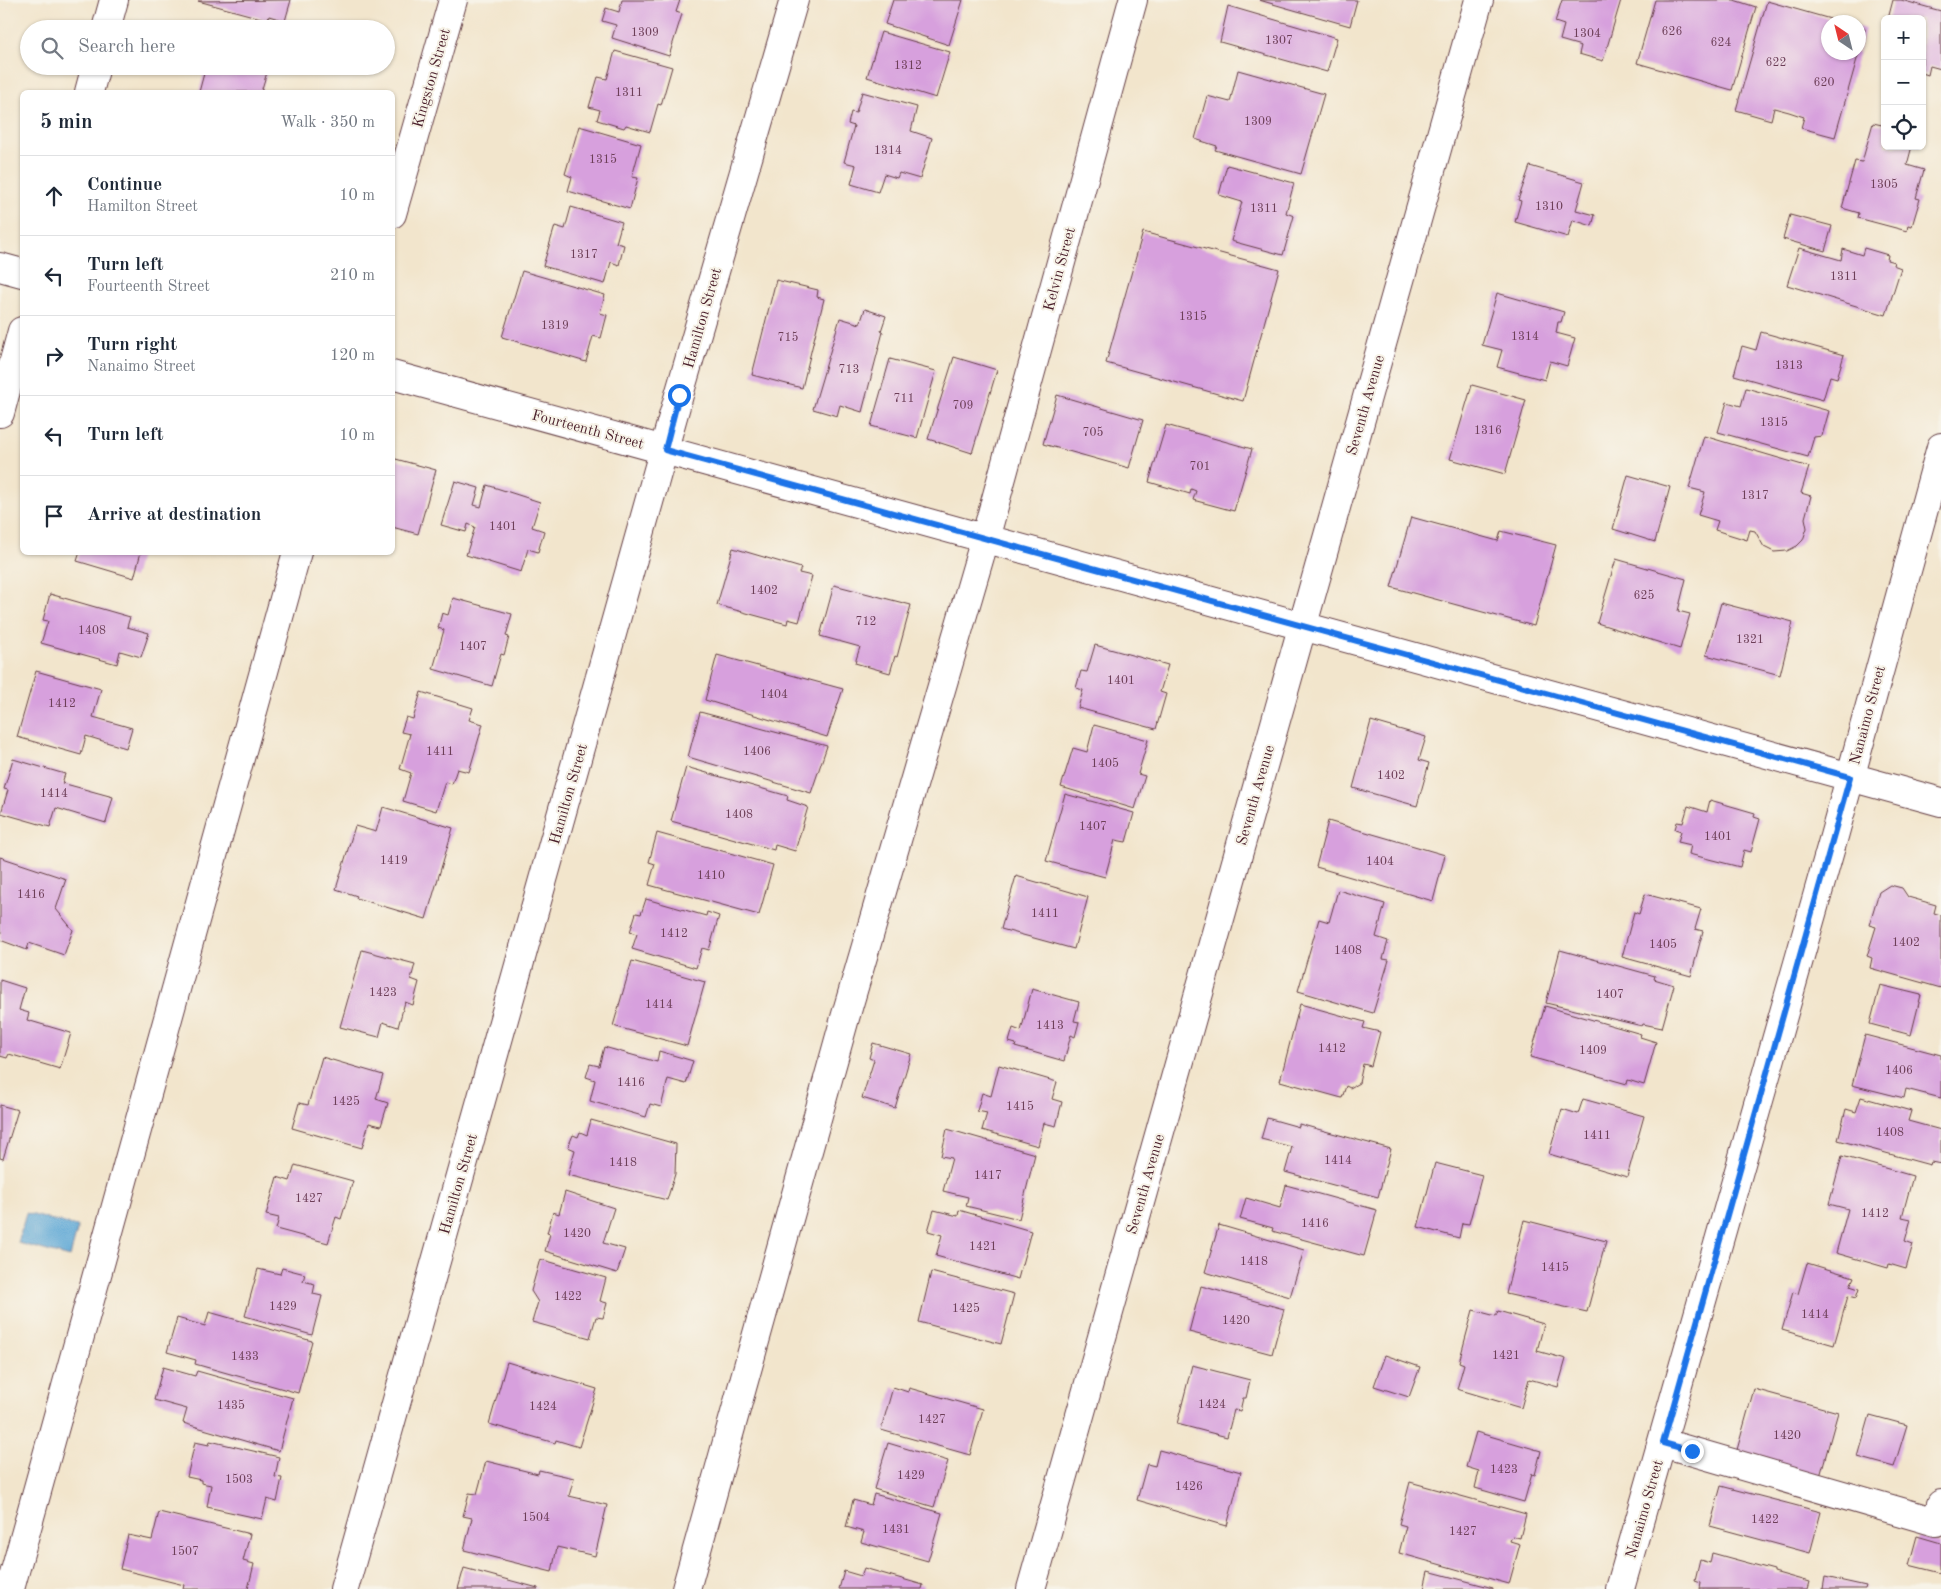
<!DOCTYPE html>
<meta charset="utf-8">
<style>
body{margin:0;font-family:"Old Standard TT",serif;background:#f6f6f7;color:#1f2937}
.controls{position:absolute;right:15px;top:15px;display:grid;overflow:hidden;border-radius:8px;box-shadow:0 1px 4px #0004}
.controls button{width:45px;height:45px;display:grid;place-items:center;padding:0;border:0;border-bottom:1px solid #e0e1e3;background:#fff;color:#1f2937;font:25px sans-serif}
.compass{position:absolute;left:1821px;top:15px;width:45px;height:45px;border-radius:50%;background:#fff;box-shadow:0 1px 4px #0004;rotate:325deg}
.stop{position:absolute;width:15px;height:15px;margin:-11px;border:4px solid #1a73e8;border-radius:50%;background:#fff}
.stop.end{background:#1a73e8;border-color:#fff;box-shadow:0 1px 5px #0008}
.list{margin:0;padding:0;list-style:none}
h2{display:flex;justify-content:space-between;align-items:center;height:65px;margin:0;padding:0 20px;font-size:21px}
h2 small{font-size:16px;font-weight:400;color:#747a83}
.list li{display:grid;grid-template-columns:32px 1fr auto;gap:15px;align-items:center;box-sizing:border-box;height:80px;padding:0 20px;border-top:1px solid #e0e1e3}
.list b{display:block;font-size:19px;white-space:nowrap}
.list p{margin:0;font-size:16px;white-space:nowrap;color:#747a83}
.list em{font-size:16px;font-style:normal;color:#747a83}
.icon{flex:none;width:28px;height:28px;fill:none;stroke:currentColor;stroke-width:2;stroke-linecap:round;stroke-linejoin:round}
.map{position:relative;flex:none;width:1941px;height:1589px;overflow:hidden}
.search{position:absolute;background:#fff;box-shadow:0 1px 4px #0004;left:20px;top:20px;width:375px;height:55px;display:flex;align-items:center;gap:12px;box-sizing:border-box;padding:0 18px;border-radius:28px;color:#747a83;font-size:19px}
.panel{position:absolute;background:#fff;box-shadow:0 1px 4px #0004;left:20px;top:90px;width:375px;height:465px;border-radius:8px}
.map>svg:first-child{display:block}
</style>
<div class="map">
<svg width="1941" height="1589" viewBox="0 0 1941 1589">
<rect width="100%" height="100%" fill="#f7f3e8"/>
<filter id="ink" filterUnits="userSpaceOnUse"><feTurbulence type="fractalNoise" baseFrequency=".02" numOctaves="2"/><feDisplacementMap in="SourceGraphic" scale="10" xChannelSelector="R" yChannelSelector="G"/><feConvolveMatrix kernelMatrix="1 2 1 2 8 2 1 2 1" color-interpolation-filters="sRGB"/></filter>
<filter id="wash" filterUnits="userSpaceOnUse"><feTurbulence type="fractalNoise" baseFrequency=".0096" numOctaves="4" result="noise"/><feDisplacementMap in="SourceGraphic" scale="20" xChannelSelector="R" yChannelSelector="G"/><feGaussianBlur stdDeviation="1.12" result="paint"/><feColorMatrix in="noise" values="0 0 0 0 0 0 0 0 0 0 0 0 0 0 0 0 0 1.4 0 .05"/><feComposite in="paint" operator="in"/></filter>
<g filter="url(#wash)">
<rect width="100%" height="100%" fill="#f2e5cc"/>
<path fill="#5ea8d6" stroke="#546480" d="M26,1213l52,14 -8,30 -52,-14z"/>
<g id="blocks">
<path fill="#d7a0dd" d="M291,0l-6,21 -16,-5 -1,4 -70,-19z
M622,0h58l-4,12 6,2 -13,42 -57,-18 4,-13 -14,-4 4,-13 13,4z
M893,0h70l-14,45 -64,-21z
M1259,0h98l-7,26z
M1562,0h59l-18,61 -24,-7 2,-8 -21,-6 4,-15 -9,-3z
M1655,0h79l22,7 -24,83 -95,-27z
M1893,0h8l40,11v58l-11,-3 -2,9 -6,-2v-54h-34z
M1767,1l74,21h-13v30h31l-24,85 -34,-9 3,-11 -15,-5 -15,-4 -3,12 -35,-10z
M1228,6l109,32 -10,34 -107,-30z
M1858,27l7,2 -6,22h-1z
M881,32l69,20 -14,46 -69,-21z
M615,51l57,16 -11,38 -3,-1 -8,28 -24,-7 -2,3 -27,-8 3,-10 -11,-3 9,-30 9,2z
M206,66h51l11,3 -7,23h-62z
M1238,70l86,24 -23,80 -86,-24 2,-4 -22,-7 12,-43 23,6z
M862,92l55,15 -6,24 21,7 -12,41 -21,-6 -2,5 -13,-4 -6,18 -27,-8 5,-19 -12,-3 10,-36 -6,-2 3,-12 5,1z
M1884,118l1,28h27l-5,19 17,5 -8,28 4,1 -8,27 -4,-1 -1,6 -49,-13 1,-5 -17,-5 13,-47 7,1 11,-39 9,2z
M579,126l62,18 -9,33 6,1 -8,31 -62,-18 4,-14 -7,-3z
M1227,165l67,18 -8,30 8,3 -11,39 -52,-14 11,-39 -23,-7z
M1530,166l54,16 -8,28 19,5 -3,11 -19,-6 -5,17 -53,-15 6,-21 -3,-1z
M571,207l51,15 -6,21 8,2 -5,20 -8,-3 -6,22 -62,-18 12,-40 10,3z
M1790,215l42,11 -7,25 -42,-12z
M1143,232l136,37 -36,132 -137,-38z
M1799,248l42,12 2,-11 19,6 2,-7 24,7 -1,5 7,2 -1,3 8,3 -15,47 -99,-30z
M522,271l83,24 -5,18 7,2 -6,23 -8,-2 -7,26 -84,-25z
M776,280l42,10 -1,7 7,2 -22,89 -50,-13z
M1497,293l67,19 -3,10h-3l-2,11 19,5 -8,28 -17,-5 -5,19 -48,-13 5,-17 -20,-5z
M865,309l21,7 -5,15 2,1 -21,80 -22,-7 -3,11 -24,-7 27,-91 20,6z
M1761,332l83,23 -7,23 -7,-2 -7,24 -89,-25 8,-29 14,4z
M954,357l43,13 -25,83 -44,-14z
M890,359l46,12 -19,67 -46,-12z
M1472,385l54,15 -21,74 -55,-15z
M1746,388l83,23 -7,25 -8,1 -6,20 -90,-25 9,-30 14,4z
M1057,395l86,25 -14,48 -86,-24z
M1166,425l86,24 -18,62 -41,-11 3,-9 -5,-2 -1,5 -41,-12z
M1704,436l105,31 -8,26 10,3 -6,22 2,10 -4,12 -6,6 -10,5 -13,1 -10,-5 -9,-16 -5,-1 -3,10 -32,-10 3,-9 -20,-6 7,-23 -16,-4z
M392,458l44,12 -18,64 -26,-7z
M1628,475l42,12 -15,55 -42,-13z
M455,481l24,7 -5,17 7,2 6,-22 53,17 -8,25 12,4 -6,21 -10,-3 -7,23 -55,-17 9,-28 -7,-3 -2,8 -25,-7z
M1411,517l87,24 3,-10 55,14 -22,81 -143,-39z
M733,548l68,20 -2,5 13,3 -13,46 -11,-3 -1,5 -70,-19z
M80,552h61l-7,26 -57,-17z
M1616,559l70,20 -8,32 12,3 -10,35 -83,-26z
M834,585l77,20 -14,52 -2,-1 -5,17 -35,-10 5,-16 -40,-11z
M50,594l80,23 -3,10 22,6 -8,24 -21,-6 -3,13 -76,-21 7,-22 -5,-1z
M453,598l59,16 -6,22 3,1 -5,18 -3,-1 -9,32 -59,-17 11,-39 -6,-2 4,-15 6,2z
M1721,603l72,19 -13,53 -74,-20z
M1095,645l73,20 -8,27 6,2 -10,35 -78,-21 5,-18 -7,-2 5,-17 6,1z
M717,655l126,34 -16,48 -122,-37z
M36,671l65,18 -8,28 39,11 -6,20 -40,-12 -5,19 -64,-18z
M421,692l52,16 -4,12 14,4 -14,48 -12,-3 -5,15 -7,-2 -9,29 -33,-10 8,-28 -11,-4 10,-35 -9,-2 5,-15 7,2z
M700,712l127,34 -16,47 -123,-36z
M1371,721l55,16 -7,23 10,3 -12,43 -64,-18z
M1094,725l54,15 -10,34 7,2 -10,33 -74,-22 12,-39 14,4z
M13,759l52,15 -3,9 51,14 -7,26 -50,-15 -6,19 -49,-14 7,-23 -4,-1z
M686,767l102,29 -1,4 21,7 -13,44 -20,-6 -1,5 -103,-29z
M1065,794l69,19 -8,29 -11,-2 -10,37 -59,-16z
M1710,800l45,13 -1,4 6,2 -9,33 -7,-2 -4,17 -51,-13 2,-9 -13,-3 3,-11 -6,-2 2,-7 6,1 5,-17 19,6z
M383,807l70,21 -27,91 -70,-21 1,-2 -21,-7 19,-63 21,6z
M1328,821l117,34 -12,46 -117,-34z
M657,833l116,32 -14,50 -110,-30 6,-21 -6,-2z
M0,857l66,22 -10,30 17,21 -9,25 -35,-12 -2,7 -27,-10 1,-8h-1z
M1016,876l72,21 -14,52 -73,-20z
M1890,885l12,3 6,9 28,8 -2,8 7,2v73l-71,-20 2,-10 -5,-2 9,-29 -7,-2 10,-33z
M1338,890l47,14 -9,33 12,4 -5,18 6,1 -16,53 -75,-22 21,-72 10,3z
M1645,894l56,15 -6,20 8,2 -12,45 -69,-19 12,-45 5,2z
M646,899l60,17 1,-4 12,4 -10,34 -7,-2 -6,20 -64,-19 5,-15 -7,-2 6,-19 5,1z
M362,950l53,14 -4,15 8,3 -6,23 -8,-3 -7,25 -15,-5 -4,15 -39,-10z
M1560,950l95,26 -1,3 20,6 -12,43 -19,-4 -1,2 -96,-23z
M632,961l73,21 -18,64 -74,-20z
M0,980l25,8 -6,22 10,3 -2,7 44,13 -11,36 -51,-15 -2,4 -7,-2z
M1880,985l41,10 -10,40 -41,-11z
M1032,989l47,13 -5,19 5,1 -4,15 -4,-2 -7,26 -49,-14 1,-3 -7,-2 4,-14 8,3z
M1300,1004l65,18 -2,6 17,4 -9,34 -8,-2 -4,19 -9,5 -4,-2 -4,12 -62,-17z
M1545,1006l96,28 -1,3 16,5 -12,43 -16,-5 -1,4 -97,-27z
M1865,1035l76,20v43l-35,-9 -2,9 -52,-13z
M873,1043l38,11 -16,54 -33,-10 12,-38 -5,-2z
M604,1047l53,15 2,-11 34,10 -7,23 -18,-5 -7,28 -11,-3 -4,13 -56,-16 5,-21 -9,-3 4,-13 9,2z
M322,1057l61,18 -7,24 12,4 -7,23 -12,-3 -7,25 -70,-20 7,-25 9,2z
M999,1065l58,17 -5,17 10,3 -6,24 -12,-3 -6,23 -56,-16 5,-17 -10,-2 5,-18 9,3z
M1861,1097l50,14 -3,10 33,9v34l-10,-2 -1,3 -92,-25 8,-31 10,3z
M1583,1099l61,17 -17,61 -78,-23 13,-45 16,5z
M0,1105l18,5 -15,49 -3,-1z
M1267,1118l32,9v-3l92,25 -13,48 -93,-25 7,-25 -31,-8z
M591,1120l85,24 -1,30 -8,26 -99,-25 7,-25 -7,-3 5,-12 5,2 2,-5 7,3z
M947,1129l88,25 -16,65 -53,-13 2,-9 -25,-6 9,-33 -11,-2z
M1842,1156l71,20 -11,41 9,2 -6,22 8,3 -7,25 -17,-5 -1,4 -52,-15 12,-44 -19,-5z
M1435,1163l47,12 -13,49 -7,-1 -3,15 -41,-11z
M295,1165l58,16 -12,38 -5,-2 -8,26 -52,-14 3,-11 -13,-3 11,-38 13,4z
M1286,1185l91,25 -13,46 -92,-25 1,-3 -33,-9 6,-21 34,10z
M565,1192l49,16 -11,35 22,6 -8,24 -72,-22 5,-17 -3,-1 6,-21 6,2z
M934,1210l24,6 1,-6 72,21 -13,48 -82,-23 6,-21 -14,-4z
M1524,1220l82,21 -19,71 -81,-18z
M1219,1225l85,25 -14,47 -85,-25z
M540,1259l66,19 -6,23 7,2 -4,15 -7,-1 -6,21 -58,-16 6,-20 -7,-11z
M1807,1263l47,14 -4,9 9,3 -3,9 -8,-2 -14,49 -52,-15 11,-38 5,2z
M282,1268l23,6 -2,7 12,3 -2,10 9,2 -10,39 -67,-19 13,-47 22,5z
M931,1272l83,22 -13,50 -82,-22z
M1201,1286l83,23 -12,45 -83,-22z
M1473,1310l23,6 2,-5 46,13 -7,27 29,8 -8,28 -29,-8 -8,29 -64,-19 7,-25 -5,-2z
M209,1312l103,29 -14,52 -103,-29 1,-4 -29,-8 10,-34 28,8z
M1385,1355l35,12 -11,30 -35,-11z
M507,1362l90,27 -18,58 -23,-7 -1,3 -66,-19z
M1192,1365l58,15 -4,18h-3l-3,13 -6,-1 -7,27 -50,-13z
M163,1367l32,9 2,-5 96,27 -14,53 -96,-28 4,-14 -33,-9z
M893,1387l15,5 1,-4 74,21 -13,46 -89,-25z
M1754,1389l84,23 -19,68 -84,-23z
M1870,1415l37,10 -13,42 -36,-10z
M1476,1432l65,19 -6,24 -3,-1 -8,28 -49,-14 4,-17 -13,-4z
M210,1441l69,16 -4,20 7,1 -5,24 -10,-3 -5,20 -55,-12 4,-22 -10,-2v-3l-14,-3 8,-35 14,3z
M888,1443l60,18 -14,46 -60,-18z
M1159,1450l82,22 -14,54 -90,-26 10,-36 8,2z
M486,1461l52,13 1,-4 35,8 -5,18 38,9 -12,51 -38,-9 -5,25 -88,-22 8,-32 -9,-2 6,-23 8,1z
M1410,1482l116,32 -6,24 -8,-2 -2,5 10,3 -11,40 -110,-31 7,-27 -7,-2z
M1721,1486l100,26 -11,41 -100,-27z
M874,1494l68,19 -14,48 -67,-19 3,-10 -18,-5 7,-27 18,5z
M159,1512l91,22 -7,27 11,3 -6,25h-65l1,-4 -64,-16 8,-34 24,5z
M1917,1536l24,7v30l-32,-8z
M1712,1553l62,17v2l35,10 -2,7h-107l1,-6 -6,-2 5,-21 10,3z
M464,1568l74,20v1h-80z
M864,1568l59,17 -1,4h-83l5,-18 17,5z
M1428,1571l65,17v1h-69z
M1825,1577l41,9 -1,3h-42z"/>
</g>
</g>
<g filter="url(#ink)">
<use href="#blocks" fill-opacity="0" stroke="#633d43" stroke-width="1"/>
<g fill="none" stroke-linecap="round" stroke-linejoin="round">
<defs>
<path id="minor" d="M106,29l8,-29
M89,92l7,-26
M392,214l61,-214
M0,267l22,6
M392,375l1549,427
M0,413l22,-82
M1663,1443l273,79 5,-18
M10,1589l287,-1037
M344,1589l335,-1194 115,-395
M686,1589l159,-571 140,-479 148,-539
M1031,1589l448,-1589
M1620,1589l213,-749 108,-393"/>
</defs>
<use href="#minor" stroke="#633d43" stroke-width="30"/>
<use href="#minor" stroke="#fff" stroke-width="28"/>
</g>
</g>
<g fill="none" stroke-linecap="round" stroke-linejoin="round" filter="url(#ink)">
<path stroke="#1a73e8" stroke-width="6" d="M679,395l-14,55 1185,327 -187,666 29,8"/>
</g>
<g text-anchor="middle" stroke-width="4" stroke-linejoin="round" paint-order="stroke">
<g font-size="12" fill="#6d3f58">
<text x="1672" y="35">626</text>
<text x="645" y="36">1309</text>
<text x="1587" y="37">1304</text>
<text x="1279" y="44">1307</text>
<text x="1721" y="46">624</text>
<text x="1776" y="66">622</text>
<text x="908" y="69">1312</text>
<text x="1824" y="86">620</text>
<text x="629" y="96">1311</text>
<text x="1258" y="125">1309</text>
<text x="888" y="154">1314</text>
<text x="603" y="163">1315</text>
<text x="1884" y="188">1305</text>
<text x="1549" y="210">1310</text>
<text x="1264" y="212">1311</text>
<text x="584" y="258">1317</text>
<text x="1844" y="280">1311</text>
<text x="1193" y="320">1315</text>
<text x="555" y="329">1319</text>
<text x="1525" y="340">1314</text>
<text x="788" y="341">715</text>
<text x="1789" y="369">1313</text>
<text x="849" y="373">713</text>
<text x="904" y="402">711</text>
<text x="963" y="409">709</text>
<text x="1774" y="426">1315</text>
<text x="1488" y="434">1316</text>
<text x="1093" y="436">705</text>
<text x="1200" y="470">701</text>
<text x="1755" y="499">1317</text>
<text x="503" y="530">1401</text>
<text x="764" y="594">1402</text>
<text x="1644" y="599">625</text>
<text x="866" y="625">712</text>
<text x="92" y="634">1408</text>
<text x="1750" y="643">1321</text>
<text x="473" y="650">1407</text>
<text x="1121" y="684">1401</text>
<text x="774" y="698">1404</text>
<text x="62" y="707">1412</text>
<text x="440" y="755">1411</text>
<text x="757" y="755">1406</text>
<text x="1105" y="767">1405</text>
<text x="1391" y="779">1402</text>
<text x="54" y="797">1414</text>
<text x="739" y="818">1408</text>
<text x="1093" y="830">1407</text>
<text x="1718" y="840">1401</text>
<text x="394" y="864">1419</text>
<text x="1380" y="865">1404</text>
<text x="711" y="879">1410</text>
<text x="31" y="898">1416</text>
<text x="1045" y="917">1411</text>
<text x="674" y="937">1412</text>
<text x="1906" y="946">1402</text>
<text x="1663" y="948">1405</text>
<text x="1348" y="954">1408</text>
<text x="383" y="996">1423</text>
<text x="1610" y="998">1407</text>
<text x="659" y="1008">1414</text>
<text x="1050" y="1029">1413</text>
<text x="1332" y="1052">1412</text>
<text x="1593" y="1054">1409</text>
<text x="1899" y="1074">1406</text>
<text x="631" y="1086">1416</text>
<text x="346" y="1105">1425</text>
<text x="1020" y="1110">1415</text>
<text x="1890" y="1136">1408</text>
<text x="1597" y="1139">1411</text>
<text x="1338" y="1164">1414</text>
<text x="623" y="1166">1418</text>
<text x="988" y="1179">1417</text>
<text x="309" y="1202">1427</text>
<text x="1875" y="1217">1412</text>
<text x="1315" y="1227">1416</text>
<text x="577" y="1237">1420</text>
<text x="983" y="1250">1421</text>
<text x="1254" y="1265">1418</text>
<text x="1555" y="1271">1415</text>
<text x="568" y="1300">1422</text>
<text x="283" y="1310">1429</text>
<text x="966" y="1312">1425</text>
<text x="1815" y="1318">1414</text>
<text x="1236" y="1324">1420</text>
<text x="1506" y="1359">1421</text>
<text x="245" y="1360">1433</text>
<text x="1212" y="1408">1424</text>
<text x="231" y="1409">1435</text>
<text x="543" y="1410">1424</text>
<text x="932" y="1423">1427</text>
<text x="1787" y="1439">1420</text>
<text x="1504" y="1473">1423</text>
<text x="911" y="1479">1429</text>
<text x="239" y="1483">1503</text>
<text x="1189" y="1490">1426</text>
<text x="536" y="1521">1504</text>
<text x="1765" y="1523">1422</text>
<text x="896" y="1533">1431</text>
<text x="1463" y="1535">1427</text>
<text x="185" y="1555">1507</text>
</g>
<g font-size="15" fill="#4a1f2b" stroke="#f7f3e8">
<text transform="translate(431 78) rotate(-74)" y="5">Kingston Street</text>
<text transform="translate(1059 269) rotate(-75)" y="5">Kelvin Street</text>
<text transform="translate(702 318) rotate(-74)" y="5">Hamilton Street</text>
<text transform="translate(1365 405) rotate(-74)" y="5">Seventh Avenue</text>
<text transform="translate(588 429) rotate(15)" y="5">Fourteenth Street</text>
<text transform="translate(1867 715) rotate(-75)" y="5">Nanaimo Street</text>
<text transform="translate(568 794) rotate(-74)" y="5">Hamilton Street</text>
<text transform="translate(1255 795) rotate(-74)" y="5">Seventh Avenue</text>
<text transform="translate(458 1184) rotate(-74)" y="5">Hamilton Street</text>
<text transform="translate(1145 1184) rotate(-74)" y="5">Seventh Avenue</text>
<text transform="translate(1644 1509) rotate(-74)" y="5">Nanaimo Street</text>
</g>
</g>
</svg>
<div class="controls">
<button>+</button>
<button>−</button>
<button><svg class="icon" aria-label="locate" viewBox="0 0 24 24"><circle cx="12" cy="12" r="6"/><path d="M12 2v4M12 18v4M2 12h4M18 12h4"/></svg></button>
</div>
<svg class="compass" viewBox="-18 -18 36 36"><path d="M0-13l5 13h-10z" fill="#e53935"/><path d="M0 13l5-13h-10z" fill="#747a83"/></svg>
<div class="stop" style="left:679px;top:395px"></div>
<div class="stop end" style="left:1692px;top:1451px"></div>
<div class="search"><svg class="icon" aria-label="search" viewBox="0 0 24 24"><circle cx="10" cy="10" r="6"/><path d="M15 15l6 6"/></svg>Search here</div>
<section class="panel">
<h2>5 min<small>Walk · 350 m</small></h2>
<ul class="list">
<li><svg class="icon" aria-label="ahead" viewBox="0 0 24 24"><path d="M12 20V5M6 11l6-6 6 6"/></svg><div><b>Continue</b><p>Hamilton Street</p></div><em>10 m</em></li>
<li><svg class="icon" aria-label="left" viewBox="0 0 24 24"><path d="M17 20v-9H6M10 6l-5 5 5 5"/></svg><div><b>Turn left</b><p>Fourteenth Street</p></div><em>210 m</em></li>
<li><svg class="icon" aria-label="right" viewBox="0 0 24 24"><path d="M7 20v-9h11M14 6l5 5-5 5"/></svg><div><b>Turn right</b><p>Nanaimo Street</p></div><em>120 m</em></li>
<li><svg class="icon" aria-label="left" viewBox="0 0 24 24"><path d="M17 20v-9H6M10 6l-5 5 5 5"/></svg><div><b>Turn left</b></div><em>10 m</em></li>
<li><svg class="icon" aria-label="arrive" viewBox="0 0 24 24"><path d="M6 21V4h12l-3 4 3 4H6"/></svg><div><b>Arrive at destination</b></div></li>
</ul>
</section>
</div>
